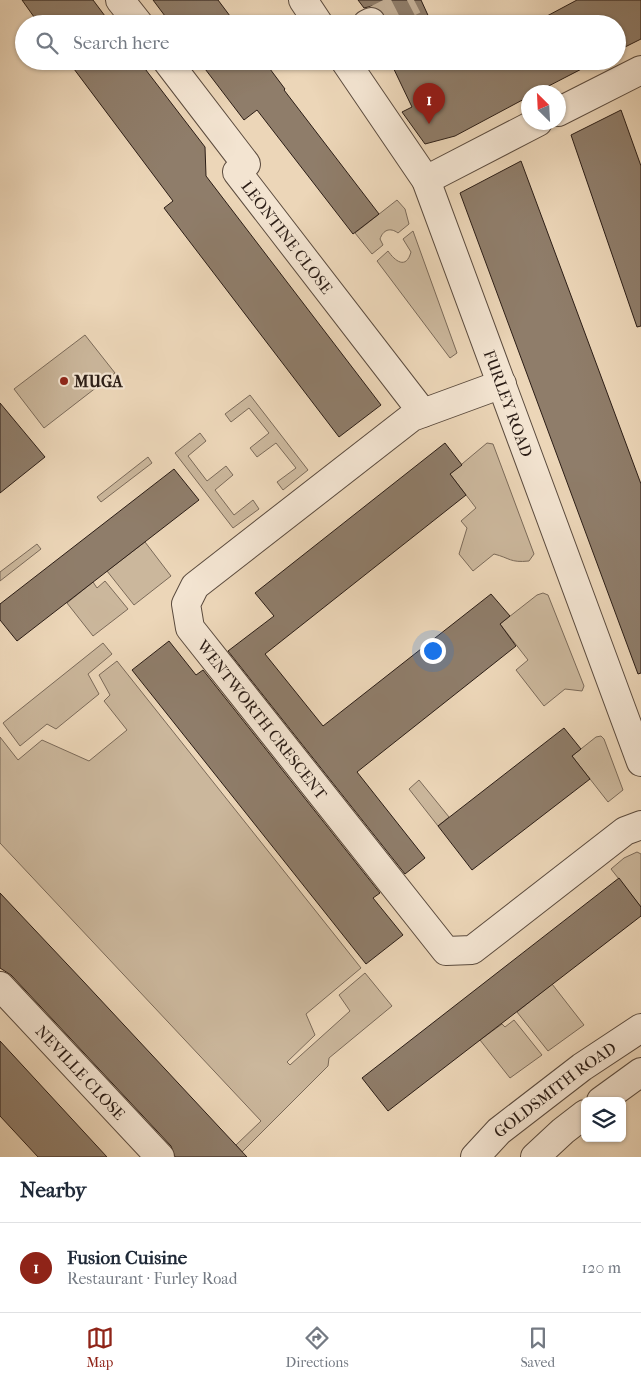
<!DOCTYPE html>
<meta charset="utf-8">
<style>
body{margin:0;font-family:"IM FELL French Canon",serif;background:#f6f6f7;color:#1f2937}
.controls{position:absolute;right:15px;bottom:15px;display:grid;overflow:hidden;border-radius:8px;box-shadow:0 1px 4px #0004}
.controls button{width:45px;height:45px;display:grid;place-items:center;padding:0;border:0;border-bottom:1px solid #e0e1e3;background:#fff;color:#1f2937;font:25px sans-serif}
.compass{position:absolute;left:521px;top:85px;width:45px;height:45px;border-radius:50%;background:#fff;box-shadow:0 1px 4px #0004;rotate:336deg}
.you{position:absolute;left:432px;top:650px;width:18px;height:18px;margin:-12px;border:4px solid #fff;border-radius:50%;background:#1a73e8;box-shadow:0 0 0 8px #1a73e833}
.badge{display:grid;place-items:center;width:32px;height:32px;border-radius:50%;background:#8f2418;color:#fff;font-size:16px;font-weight:700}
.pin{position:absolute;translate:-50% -41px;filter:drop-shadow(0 1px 2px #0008)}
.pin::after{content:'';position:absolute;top:26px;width:18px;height:15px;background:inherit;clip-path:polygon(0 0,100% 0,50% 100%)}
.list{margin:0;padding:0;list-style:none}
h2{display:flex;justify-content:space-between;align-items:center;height:65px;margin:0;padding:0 20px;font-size:21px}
h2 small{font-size:16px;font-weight:400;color:#747a83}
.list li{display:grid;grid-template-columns:32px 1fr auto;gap:15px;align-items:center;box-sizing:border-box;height:90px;padding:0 20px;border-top:1px solid #e0e1e3}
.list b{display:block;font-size:19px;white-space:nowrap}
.list p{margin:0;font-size:16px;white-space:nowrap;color:#747a83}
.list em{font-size:16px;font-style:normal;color:#747a83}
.icon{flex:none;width:28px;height:28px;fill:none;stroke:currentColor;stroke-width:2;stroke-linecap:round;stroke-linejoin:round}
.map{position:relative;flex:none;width:641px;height:1157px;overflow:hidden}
.search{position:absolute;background:#fff;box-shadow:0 1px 4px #0004;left:15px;right:15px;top:15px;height:55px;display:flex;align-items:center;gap:12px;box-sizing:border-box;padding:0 18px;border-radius:28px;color:#747a83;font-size:19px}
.sheet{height:155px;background:#fff}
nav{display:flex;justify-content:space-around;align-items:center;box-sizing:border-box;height:70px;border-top:1px solid #e0e1e3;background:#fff;font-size:14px;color:#747a83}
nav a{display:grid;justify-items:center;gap:2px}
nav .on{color:#8f2418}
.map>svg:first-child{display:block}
</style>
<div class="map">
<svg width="641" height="1157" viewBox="0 0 641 1157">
<rect width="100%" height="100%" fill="#ecd6b8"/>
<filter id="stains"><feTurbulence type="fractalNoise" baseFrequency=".004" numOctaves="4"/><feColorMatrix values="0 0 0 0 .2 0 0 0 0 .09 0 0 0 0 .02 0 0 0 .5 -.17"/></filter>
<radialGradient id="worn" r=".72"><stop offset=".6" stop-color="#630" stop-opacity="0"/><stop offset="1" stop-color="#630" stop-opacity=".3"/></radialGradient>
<path fill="#cbb79c" stroke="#7b6a59" d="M397,200l8,9 4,15 -11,9c-8,-6 -15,-3 -18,6l3,6 -11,9 -17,-21z
M413,231l44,122 -7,5 -73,-97 11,-10c7,10 18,19 23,1l-8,-13z
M85,335l30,38 -71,55 -30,-39z
M250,395l58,75 -25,20 -6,-8 19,-14 -20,-25 -19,14 -7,-9 19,-15 -20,-25 -18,14 -6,-8z
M200,433l6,8 -18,15 19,25 19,-15 7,9 -18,15 19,25 19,-15 6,9 -26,19 -58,-75z
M487,443l6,1 41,110 -5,7c-19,2 -19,-3 -35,-7l-21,17 -14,-17 8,-26 -6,-7 15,-13 -26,-34z
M148,457l4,6 -51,39 -4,-5z
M145,542l26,34 -37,29 -27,-34z
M37,544l4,5 -41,32v-9z
M105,581l23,28 -35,27 -26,-33 26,-21 4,6z
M543,593l5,2 36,91 -2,5 -17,-2 -21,17 -28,-36 12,-10 -28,-36 37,-29z
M103,643l9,11 -24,20 11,20 -43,35 -9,-5 -27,22 -17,-23z
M117,661l244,307 -55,46 9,21 -28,27 3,3 60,-54 -11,-16 26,-22 27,33 -63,52 -1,8 -86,86 -6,-7 25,-24 -261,-278v-106l18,23 24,-20 47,21 38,-31 -23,-29 6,-6 -11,-20z
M601,736l3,3 19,51 -15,12 -36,-46 24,-19z
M419,780l30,37 -11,9 -29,-37z
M637,852l4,2v53l-30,-38 13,-11z
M552,984l32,41 -36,26 -31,-39z
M514,1020l28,35 -32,23 -30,-38 22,-16 3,3z"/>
<path fill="#8f7d6a" stroke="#2b1d16" d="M22,0h71l18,24h-72z
M153,0h65l18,24h-65z
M358,0h63l11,24h-46l-1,-9 -5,-6 -8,-3 -8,2z
M577,0h64v39l-24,12v-27h-85z
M68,61h71l66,86 1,29 175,229 -42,32 -175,-229 9,-7z
M199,61h65l21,28 -1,1 95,124 -26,20 -96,-124 -13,10z
M390,61h61l2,4 7,-4h137l-60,31h-9v5l-73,39 -30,8 -23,-32 10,-5z
M621,110l20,56v160l-4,1 -66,-192z
M521,161l120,323v189l-3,1 -178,-481z
M0,403l45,54 -45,36z
M445,443l17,22 -12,9 16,21 -201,159 58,72 168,-132 19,22 -10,8 16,22 -159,126 68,86 -20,16 -177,-223 46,-35 -19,-23z
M174,469l25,31 -182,141 -17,-21v-16z
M169,641l27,34 7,-5 177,223 -7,5 30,37 -37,29 -234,-294z
M564,728l17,21 -9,7 18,23 -118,91 -34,-44z
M619,878l22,29v9l-253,195 -26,-33z
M0,893l83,88 164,176h-72l-4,-11 -160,-171 -11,-7z
M0,1041l107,116h-69l-38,-41z"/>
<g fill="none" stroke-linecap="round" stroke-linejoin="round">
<path stroke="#c5b198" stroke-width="28" stroke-dasharray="28 14" stroke-linecap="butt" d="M371,22l43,-22"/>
<defs>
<g id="minor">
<path d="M120,0l19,24"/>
<path d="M303,0l16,24"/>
<path d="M367,24l4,-2"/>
<path id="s1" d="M167,61l79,103 -9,8 186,241"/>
<path id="s2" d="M345,61l81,119 215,582"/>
<path d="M558,112l83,-42"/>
<path d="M426,180l112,-58"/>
<path id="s3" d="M502,384l-90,33 -217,169 -9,18 4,24 256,323 26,-1 153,-119 16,-6"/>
<path id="s4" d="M0,986l160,171"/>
<path d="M601,1101l40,-29"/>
<path id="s5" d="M475,1157l24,-26 83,-64 59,-39"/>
<path d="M535,1157l28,-26 22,-17"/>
</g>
</defs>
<use href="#minor" stroke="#5b4b3e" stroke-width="30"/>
<use href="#minor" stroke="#f3e4d1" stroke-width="28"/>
</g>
<circle fill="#8f2418" stroke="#f3e4d1" stroke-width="2" cx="64" cy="381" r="5"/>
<g text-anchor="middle" stroke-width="4.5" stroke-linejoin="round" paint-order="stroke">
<g font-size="16" fill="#2b1d16" stroke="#f3e4d1">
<text dy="6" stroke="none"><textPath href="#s1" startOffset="224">LEONTINE CLOSE</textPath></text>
<text dy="6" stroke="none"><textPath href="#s2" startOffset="382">FURLEY ROAD</textPath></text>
<text dy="6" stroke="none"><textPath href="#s3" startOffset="532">WENTWORTH CRESCENT</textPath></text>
<text dy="6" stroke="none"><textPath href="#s4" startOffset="118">NEVILLE CLOSE</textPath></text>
<text dy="6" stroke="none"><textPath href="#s5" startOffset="105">GOLDSMITH ROAD</textPath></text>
</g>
<g font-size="16" font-weight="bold" fill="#2b1d16" stroke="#f3e4d1" text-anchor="start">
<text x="74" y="387">MUGA</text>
</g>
</g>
<rect width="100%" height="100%" filter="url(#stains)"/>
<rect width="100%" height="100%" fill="url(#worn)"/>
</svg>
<div class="controls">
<button><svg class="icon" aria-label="layers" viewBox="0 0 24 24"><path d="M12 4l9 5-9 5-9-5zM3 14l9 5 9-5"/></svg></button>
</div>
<svg class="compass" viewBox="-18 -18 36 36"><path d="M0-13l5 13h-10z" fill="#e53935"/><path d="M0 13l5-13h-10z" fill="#747a83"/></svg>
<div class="you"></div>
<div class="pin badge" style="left:429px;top:124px">1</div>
<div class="search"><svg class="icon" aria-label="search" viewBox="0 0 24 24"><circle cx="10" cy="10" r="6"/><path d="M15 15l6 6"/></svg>Search here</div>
</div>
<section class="sheet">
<h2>Nearby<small></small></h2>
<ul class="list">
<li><span class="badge">1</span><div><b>Fusion Cuisine</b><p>Restaurant · Furley Road</p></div><em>120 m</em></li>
</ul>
</section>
<nav>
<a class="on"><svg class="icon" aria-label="map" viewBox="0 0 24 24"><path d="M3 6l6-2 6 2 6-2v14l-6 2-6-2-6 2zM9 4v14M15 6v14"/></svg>Map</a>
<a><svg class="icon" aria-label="directions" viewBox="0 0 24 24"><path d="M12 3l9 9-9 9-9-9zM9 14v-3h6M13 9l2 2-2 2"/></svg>Directions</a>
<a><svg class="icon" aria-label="saved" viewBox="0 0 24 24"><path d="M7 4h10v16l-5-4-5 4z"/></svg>Saved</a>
</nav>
